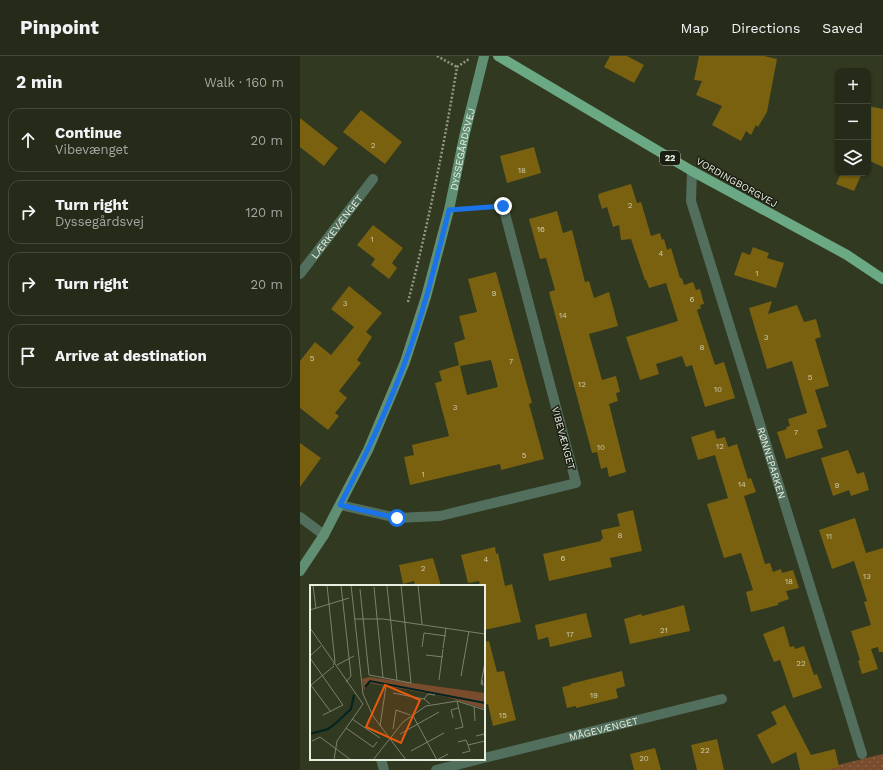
<!DOCTYPE html>
<meta charset="utf-8">
<style>
body{margin:0;font-family:"Work Sans",sans-serif;background:#2d3321;color:#f1f3f6}
.controls{position:absolute;right:12px;top:12px;display:grid;overflow:hidden;border-radius:8px;box-shadow:0 1px 3px #0004}
.controls button{width:36px;height:36px;display:grid;place-items:center;padding:0;border:0;border-bottom:1px solid #424737;background:#252b18;color:#f1f3f6;font:20px sans-serif}
.stop{position:absolute;width:12px;height:12px;margin:-9px;border:3px solid #1a73e8;border-radius:50%;background:#fff}
.stop.end{background:#1a73e8;border-color:#fff;box-shadow:0 1px 4px #0008}
.list{margin:0;padding:0;list-style:none}
h2{display:flex;justify-content:space-between;align-items:center;height:52px;margin:0;padding:0 16px;font-size:17px}
h2 small{font-size:13px;font-weight:400;color:#a3a7a2}
.list li{display:grid;grid-template-columns:26px 1fr auto;gap:12px;align-items:center;box-sizing:border-box;height:64px;margin:0 8px 8px;padding:0 8px;border:1px solid #424737;border-radius:12px}
.list b{display:block;font-size:15px;white-space:nowrap}
.list p{margin:0;font-size:13px;white-space:nowrap;color:#a3a7a2}
.list em{font-size:13px;font-style:normal;color:#a3a7a2}
.icon{flex:none;width:22px;height:22px;fill:none;stroke:currentColor;stroke-width:2;stroke-linecap:round;stroke-linejoin:round}
.map{position:relative;flex:none;width:583px;height:714px;overflow:hidden}
header{display:flex;align-items:center;gap:24px;box-sizing:border-box;height:56px;padding:0 20px;background:#252b18;border-bottom:1px solid #424737}
header strong{font-size:19px}
nav{display:flex;gap:22px;margin-inline-start:auto;font-size:14px}
main{display:flex}
aside{flex:1;background:#252b18}
.map>svg:first-child{display:block}
</style>
<header>
<strong>Pinpoint</strong>
<nav><a>Map</a><a>Directions</a><a>Saved</a></nav>
</header>
<main>
<aside>
<h2>2 min<small>Walk · 160 m</small></h2>
<ul class="list">
<li><svg class="icon" aria-label="ahead" viewBox="0 0 24 24"><path d="M12 20V5M6 11l6-6 6 6"/></svg><div><b>Continue</b><p>Vibevænget</p></div><em>20 m</em></li>
<li><svg class="icon" aria-label="right" viewBox="0 0 24 24"><path d="M7 20v-9h11M14 6l5 5-5 5"/></svg><div><b>Turn right</b><p>Dyssegårdsvej</p></div><em>120 m</em></li>
<li><svg class="icon" aria-label="right" viewBox="0 0 24 24"><path d="M7 20v-9h11M14 6l5 5-5 5"/></svg><div><b>Turn right</b></div><em>20 m</em></li>
<li><svg class="icon" aria-label="arrive" viewBox="0 0 24 24"><path d="M6 21V4h12l-3 4 3 4H6"/></svg><div><b>Arrive at destination</b></div></li>
</ul>
</aside>
<div class="map">
<svg width="583" height="714" viewBox="0 0 583 714">
<defs>
<pattern id="park-dots" width="8" height="8" patternUnits="userSpaceOnUse"><rect width="8" height="8" fill="#784c2c"/><path d="M2 2h.1M6 6h.1" fill="none" stroke="#8b664a" stroke-width="1.8" stroke-linecap="round"/></pattern>
</defs>
<rect width="100%" height="100%" fill="#313920"/>
<path fill="url(#park-dots)" d="M583,698v16h-66z"/>
<path fill="#796110" fill-rule="evenodd" d="M310,0h17l17,9 -10,18 -30,-16z
M399,0h65l13,3 -10,53 -9,15 -2,-2 -5,10 -5,-4 -5,10 -29,-16 10,-19 -26,-11 6,-14 -8,-1z
M568,50l15,3v58l-15,-7z
M61,54l41,32 -17,22 -42,-32z
M0,62l38,30 -14,18 -24,-19z
M234,91l7,26 -34,10 -7,-27z
M541,117h21l-8,18 -18,-7z
M331,128l6,19 4,-1 10,34 9,-3 2,7 2,-1 3,11 4,-2 9,30h2l2,7 9,-3 3,8 4,-1 4,15 -4,1 1,3 -4,2 18,55 9,-3 11,36 -30,9 -13,-42 -6,2 -4,-11 -26,8 3,10 -19,6 -14,-43 52,-16 -12,-38 -17,5 -3,-8h-1l-14,-41 -10,1 -2,-15 -6,2 -6,-20 -5,2 -4,-13 1,-1 -1,-1z
M257,155l6,22 9,-3 13,52 4,-1 5,17 15,-6 9,34 -29,8 13,46 14,-4 4,16 -4,1 2,8 -9,3 17,68 -17,5 -2,-10 -6,2 -4,-17 -5,1 -43,-161 6,-2 -9,-32 -6,1 -11,-40z
M73,169l30,23 -11,15 5,5 -8,11 -18,-14 4,-6 -18,-14z
M453,191l16,6 -2,5 17,5 -8,25 -42,-13 8,-23 8,3z
M196,216l36,131 -3,1 15,55 -43,11 -1,-6 -90,21 -6,-28 10,-2 -2,-10 37,-9 -14,-53 7,-2 -3,-10 20,-6 -5,-22 11,-4 -6,-23 18,-4 -9,-33zM191,304l7,27 -31,8 -7,-29z
M49,230l33,27 -16,19 6,5 -15,23 4,3 -22,28 8,7 -12,15 4,3 -11,14 -28,-22v-47l15,-19 16,13 23,-28 -23,-18z
M472,245l-4,13 29,-9 7,17 12,-3 5,18 -6,2 14,47 -14,4 12,37 -10,3 6,18 -37,11 -9,-27 10,-3 -1,-2 4,-1 -2,-7 19,-6 -15,-52 -25,8 -18,-61z
M414,374l3,9 8,-2 3,10 9,-3 11,35 3,-1 5,14 -12,4 21,68 5,-1 3,9 8,-3 1,4 11,-3 6,18 -13,3 3,8 -11,4v2l-27,7 -5,-20 7,-2 -12,-37 -17,5 -17,-54 21,-6 -13,-43 -17,5 -7,-23z
M0,387l21,15 -21,29z
M548,394l9,24 7,-2 5,18 -18,6 -2,-6 -16,6 -12,-38z
M333,454l9,41 -32,7 2,9 -63,14 -6,-27 58,-13v-2h2l-2,-9 19,-4 -3,-12z
M555,462l11,35 17,-5v104h-4l-1,-5 -7,2 7,20 -16,5 -4,-13 2,-1 -9,-29 20,-6 -7,-23 3,-1 -13,-40 -22,8 -13,-39z
M195,491l1,7 2,-1 7,33 7,-2 9,38 -37,8v-44h-4l-1,-5 -11,2 -7,-28z
M133,502l8,28h-26l-1,-5 -11,3 -4,-19z
M384,549l6,26 -60,13 -6,-25 17,-5 1,2z
M286,557l6,24 -42,10 -2,-10 -10,3 -3,-15z
M484,570l6,21 4,-1 1,3 9,-3 10,29 3,-1 5,14 -29,10 -13,-38 -6,2 -11,-28z
M189,585l8,31 7,-1 12,49 -23,6 -5,-22 -4,1v-63z
M322,615l3,15 -9,3 2,9 -42,10v-2l-9,2 -5,-21 9,-2 -1,-1z
M485,649l26,50 24,-6 4,18 -15,3h-24l-4,-18 -24,12 -15,-29 20,-11 -6,-12z
M417,683l7,31h-27l-6,-25z
M355,692l6,22h-27l-4,-16z"/>
<g fill="none" stroke-linecap="round" stroke-linejoin="round">
<path stroke="#919884" stroke-width="2.5" stroke-dasharray="2 2" stroke-linecap="butt" d="M137,0l20,11
M164,153l27,-2
M108,246c20,-77 36,-156 49,-235l12,-8"/>
<g stroke="#526f5e" stroke-width="10">
<path id="s1" d="M392,115l-1,30 171,553"/>
<path id="s2" d="M0,218l73,-95"/>
<path d="M40,449l57,13 43,-2 136,-33 -73,-277"/>
<path d="M0,461l24,18"/>
<path id="s3" d="M184,702l238,-59"/>
<path d="M81,703l3,11"/>
<path d="M136,714l44,-11"/>
</g>
<path stroke="#618f74" stroke-width="10" id="s4" d="M0,515l24,-36 44,-85 37,-88 21,-65 23,-87 15,-73 20,-81"/>
<path stroke="#6ba884" stroke-width="10" d="M198,0l194,115 155,84 36,24"/>
</g>
<g fill="none" stroke-linecap="round" stroke-linejoin="round">
<path stroke="#1a73e8" stroke-width="5" d="M97,462l-57,-13c24,-46 47,-94 65,-143 19,-50 31,-101 44,-152l54,-4"/>
</g>
<g text-anchor="middle" stroke-width="3" stroke-linejoin="round" paint-order="stroke">
<g font-size="8" fill="#cdccab">
<text x="73" y="92">2</text>
<text x="222" y="117">18</text>
<text x="330" y="152">2</text>
<text x="241" y="176">16</text>
<text x="72" y="186">1</text>
<text x="361" y="200">4</text>
<text x="457" y="220">1</text>
<text x="194" y="240">9</text>
<text x="392" y="246">6</text>
<text x="45" y="250">3</text>
<text x="263" y="262">14</text>
<text x="466" y="284">3</text>
<text x="402" y="294">8</text>
<text x="12" y="305">5</text>
<text x="211" y="308">7</text>
<text x="510" y="324">5</text>
<text x="282" y="331">12</text>
<text x="418" y="336">10</text>
<text x="155" y="354">3</text>
<text x="496" y="379">7</text>
<text x="420" y="393">12</text>
<text x="301" y="394">10</text>
<text x="224" y="402">5</text>
<text x="123" y="421">1</text>
<text x="442" y="431">14</text>
<text x="537" y="432">9</text>
<text x="320" y="482">8</text>
<text x="529" y="483">11</text>
<text x="263" y="505">6</text>
<text x="186" y="506">4</text>
<text x="123" y="515">2</text>
<text x="567" y="523">13</text>
<text x="489" y="528">18</text>
<text x="364" y="577">21</text>
<text x="270" y="581">17</text>
<text x="501" y="610">22</text>
<text x="294" y="642">19</text>
<text x="203" y="662">15</text>
<text x="405" y="697">22</text>
<text x="344" y="705">20</text>
</g>
<rect fill="#1b1f13" stroke="#abb1a2" stroke-width="1" x="360" y="95" width="20" height="14" rx="3"/>
<g font-size="9" font-weight="bold" fill="#e9efdf">
<text x="370" y="105">22</text>
</g>
<g font-size="10" fill="#e9efdf" stroke="#1b1f13">
<text dy="4" stroke="none"><textPath href="#s4" startOffset="455">DYSSEGÅRDSVEJ</textPath></text>
<text transform="translate(437 126) rotate(29)" y="4">VORDINGBORGVEJ</text>
<text dy="4" stroke="none"><textPath href="#s2" startOffset="60">LÆRKEVÆNGET</textPath></text>
<text transform="translate(264 382) rotate(75)" y="4">VIBEVÆNGET</text>
<text dy="4" stroke="none"><textPath href="#s1" startOffset="304">RØNNEPARKEN</textPath></text>
<text dy="4" stroke="none"><textPath href="#s3" startOffset="123">MÅGEVÆNGET</textPath></text>
</g>
</g>
<g transform="translate(10 529)">
<rect width="175" height="175" fill="#313920"/>
<path d="M59,92l116,16v16l-38,-12 -78,-14 -5,7 -2,-11z" fill="#784c2c"/>
<path fill="none" stroke="#012322" stroke-width="2" d="M55,102l5,-6 115,22M0,149l18,-5 8,-6 15,-14 3,-14"/>
<path fill="none" stroke="#7b826c" stroke-width="1" d="M3,0l3,24M17,0l8,77 -2,3M31,0l10,91 -5,6M41,0l12,109 10,22 33,44M108,0l4,39M77,1l10,94M64,2l9,91M50,4l9,86 42,8 -10,-98M0,25l39,-12M45,34h28l102,15M0,43l53,76 -26,37 -3,19M112,62l2,-14 22,3M133,63l3,-20M116,70l17,2M0,71l11,-10M0,73l33,47 -20,10M27,80l17,-9M151,91l8,-45M129,95l4,-31M172,95l1,5 -2,-1 4,-22M0,99l21,28M1,100l23,-19M83,108l31,6 6,5M114,114l4,-5 7,1M164,121l1,15M102,129l25,46M143,133l-2,-8 7,-2M42,134l28,19M70,141l6,-40M36,143l27,19 4,-5M83,144l3,-19 14,5M145,144l8,-2 -6,-26M90,149l39,-22M166,151l8,-2 1,5M2,156l8,-4 31,23M148,157l8,-2 2,5 17,-4M101,166l33,-18M152,168l8,-2 -2,-6M63,175l30,-38 23,-16 31,-5 28,9M127,175l11,-6"/>
<path fill="#e8590c" fill-opacity="0.15" stroke="#e8590c" stroke-width="2" d="M75,100l35,15 -19,43 -35,-16z"/>
<rect width="175" height="175" fill="none" stroke="#e9efdf" stroke-width="2"/>
</g>
</svg>
<div class="controls">
<button>+</button>
<button>−</button>
<button><svg class="icon" aria-label="layers" viewBox="0 0 24 24"><path d="M12 4l9 5-9 5-9-5zM3 14l9 5 9-5"/></svg></button>
</div>
<div class="stop" style="left:97px;top:462px"></div>
<div class="stop end" style="left:203px;top:150px"></div>
</div>
</main>
